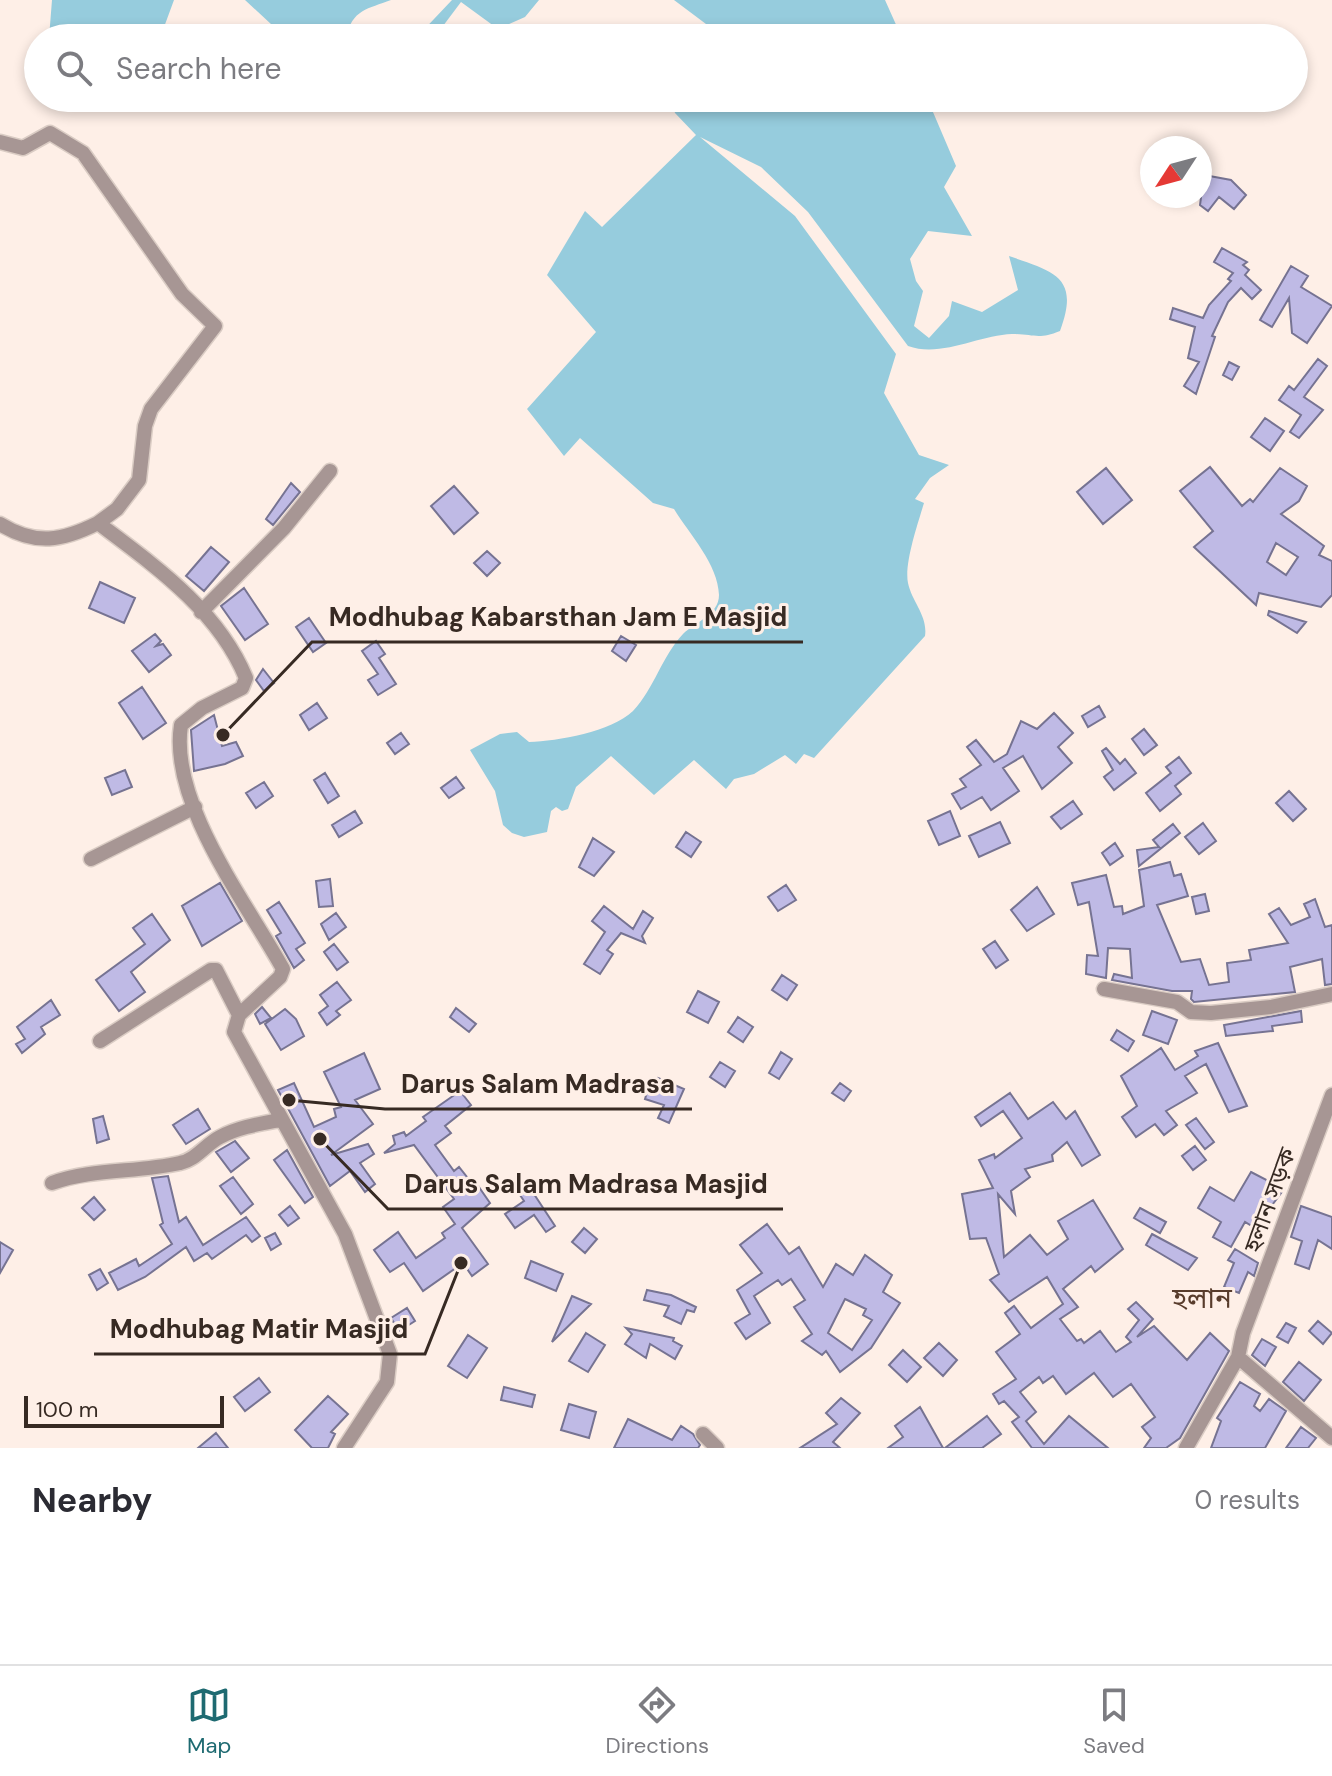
<!DOCTYPE html>
<meta charset="utf-8">
<style>
body{margin:0;font-family:"DM Sans","Noto Sans Bengali",sans-serif;background:#f7f7f7;color:#2b2b33}
.compass{position:absolute;left:1140px;top:136px;width:72px;height:72px;border-radius:50%;background:#fff;box-shadow:0 4px 12px #0003;rotate:234deg}
.scale{position:absolute;left:24px;bottom:20px;width:200px;box-sizing:border-box;padding-left:8px;border:4px solid #372a23;border-top:0;font-size:22px;line-height:28px;white-space:nowrap;color:#372a23;-webkit-text-stroke:6px #feefe7;paint-order:stroke}
.list{margin:0;padding:0;list-style:none}
h2{display:flex;justify-content:space-between;align-items:center;height:104px;margin:0;padding:0 32px;font-size:34px}
h2 small{font-size:26px;font-weight:400;color:#7c7c81}
.icon{flex:none;width:44px;height:44px;fill:none;stroke:currentColor;stroke-width:2;stroke-linecap:round;stroke-linejoin:round}
.map{position:relative;flex:none;width:1332px;height:1448px;overflow:hidden}
.search{position:absolute;background:#fff;box-shadow:0 4px 12px #0003;left:24px;right:24px;top:24px;height:88px;display:flex;align-items:center;gap:20px;box-sizing:border-box;padding:0 28px;border-radius:44px;color:#7c7c81;font-size:30px}
.sheet{height:216px;background:#fff}
nav{display:flex;justify-content:space-around;align-items:center;box-sizing:border-box;height:112px;border-top:2px solid #e1e1e2;background:#fff;font-size:22px;color:#7c7c81}
nav a{display:grid;justify-items:center;gap:4px}
nav .on{color:#1e6a71}
.map>svg:first-child{display:block}
</style>
<div class="map">
<svg width="1332" height="1448" viewBox="0 0 1332 1448">
<rect width="100%" height="100%" fill="#feefe7"/>
<path fill="#96ccdd" d="M52,0h122l-14,38h-111z
M245,0h146c-23,9 -39,9 -45,38h-60z
M452,0h87l-14,17 -27,12 -37,-27 -27,36h-18z
M674,0h211l17,38h-190l-2,-11z
M670,98h257l29,68 -12,21 28,49 -44,-5 -18,28 6,22 7,10 -9,35 15,12 20,-22 3,-15 30,11 36,-22 -9,-34c46,16 71,21 51,75 -22,9 -26,3 -48,3 -33,1 -71,24 -104,12l-100,-134 -47,-45 -61,-30 95,79 101,138 -12,39 35,62 30,10 -19,13 -15,21 9,4c-6,20 -20,61 -16,80 4,19 20,33 17,53l-111,122 -10,-4 -8,10 -11,-9 -31,19 -20,5 -8,10 -32,-29 -40,35 -43,-39 -35,31 -8,22 -6,2 -6,-4 -5,4 -4,21 -23,5 -12,-4 -9,-8 -8,-34 -25,-41 30,-16 17,-2 12,10c29,-1 82,-10 104,-31 21,-22 29,-55 50,-77 12,-12 36,-19 36,-39 -1,-31 -29,-60 -45,-86l-21,-6 -73,-65 -16,18 -37,-47 69,-77 -49,-57 38,-64 17,16 94,-92 -21,-22z"/>
<path fill="#bfbae5" stroke="#767392" stroke-width="2" fill-rule="evenodd" d="M1204,175l27,5 15,15 -12,14 -15,-12 -11,14 -8,-6z
M1222,248l25,14 -4,3 6,5 -4,5 16,15 -9,9 -11,-11 -13,14 -16,34 3,1 -19,57 -12,-8 15,-24 -11,-4 7,-31 -25,-8 3,-11 30,10 6,-13 22,-24 -3,-2 5,-6 -19,-11z
M1291,266l17,10 -7,11 31,19 -25,37 -15,-10 -3,-35 -17,29 -12,-7z
M1318,359l9,7 -23,31 19,13 -24,28 -9,-6 11,-17 -22,-15 10,-14 5,4z
M1229,362l10,5 -7,13 -9,-5z
M1265,418l19,13 -14,20 -19,-14z
M1210,467l32,39 8,-7 3,3 27,-34 27,18 -8,15 -18,13 43,32 -5,9 13,6v34l-11,12 -62,-14 -3,12 -62,-58 19,-16 -33,-40zM1276,543l22,14 -12,18 -19,-13z
M1106,468l26,32 -29,24 -26,-32z
M291,483l9,9 -27,33 -7,-6z
M454,486l24,27 -24,21 -23,-28z
M211,547l18,15 -25,29 -18,-15z
M487,551l13,12 -13,13 -13,-13z
M100,582l35,16 -11,25 -35,-15z
M244,588l24,36 -23,16 -24,-34z
M1269,611l37,11 -9,11 -29,-18z
M309,618l17,25 -13,9 -17,-25z
M155,634l6,7 -5,5 7,-2 8,11 -22,17 -17,-21z
M621,636l15,9 -10,16 -14,-10z
M376,641l9,13 -6,4 17,26 -18,11 -10,-15 10,-6 -16,-23z
M263,669l11,14 -10,8 -8,-11z
M142,687l24,36 -23,16 -24,-36z
M317,703l10,15 -18,12 -9,-15z
M1099,706l6,11 -17,10 -6,-11z
M1054,713l19,20 -15,14 14,16 -30,26 -19,-33 -20,12 16,23 -28,19 -9,-13 -21,12 -9,-15 14,-7 -6,-8 21,-14 -14,-18 9,-7 18,22 13,-8 14,-33 16,8z
M214,715l8,31 14,-4 7,14 -18,8 -31,7 -3,-41z
M1144,729l13,16 -13,10 -12,-16z
M401,733l8,11 -14,10 -8,-11z
M1106,748l14,16 5,-5 11,14 -22,17 -10,-13 9,-7 -11,-19z
M1179,757l12,16 -16,13 6,8 -21,17 -14,-18 25,-20 -5,-6z
M125,770l7,17 -20,8 -7,-17z
M325,773l14,23 -11,7 -14,-23z
M456,777l8,11 -15,10 -8,-10z
M264,782l9,14 -17,12 -10,-15z
M1289,791l17,18 -13,12 -17,-18z
M1073,801l9,13 -21,15 -10,-12z
M355,811l7,12 -23,14 -7,-12z
M950,811l10,25 -21,9 -11,-24z
M1000,822l10,21 -31,14 -10,-21z
M1203,823l13,18 -17,13 -14,-17z
M1173,824l7,9 -41,33 -2,-16 22,-3 -6,-7z
M686,832l15,10 -10,15 -15,-10z
M593,838l21,14 -20,24 -15,-9z
M1115,843l8,13 -13,9 -8,-12z
M1170,862l4,14 7,-2 7,22 -31,9 24,57 19,-3 9,26 20,-3 -2,-19 24,-3 -2,-10 39,-7 -19,-29 10,-6 12,17 19,-8 -6,-13 11,-5 10,28 7,-2v59l-7,1 -3,-26 -32,8 5,25 -101,10 -3,-3 1,-8h-20l-60,-11 2,-6 18,4 -2,-29 -22,-1 -2,30 -20,-4 1,-19 11,1 -9,-54 -11,3 -6,-22 34,-8 8,32 8,-1 1,8 21,-8 -5,-36z
M330,879l3,27 -14,1 -3,-26z
M220,883l22,38 -40,25 -20,-40z
M786,885l10,15 -18,11 -10,-14z
M1037,887l17,27 -27,17 -16,-21z
M1205,894l4,17 -13,3 -4,-17z
M279,902l26,41 -9,6 8,11 -10,8 -18,-32 5,-3 -14,-23z
M604,906l29,23 10,-18 10,7 -11,18 3,7 -24,-10 -14,17 6,4 -13,20 -16,-10 21,-32 -13,-11z
M336,913l10,14 -17,13 -8,-16z
M152,914l18,26 -39,32 14,20 -26,19 -23,-31 49,-36 -12,-16z
M995,941l13,19 -12,8 -13,-19z
M334,944l14,18 -11,8 -13,-18z
M782,975l15,10 -10,15 -15,-10z
M337,982l14,18 -15,11 4,4 -13,10 -8,-12 9,-7 -8,-11z
M698,991l21,11 -11,21 -21,-11z
M51,1000l9,15 -19,12 4,7 -23,19 -6,-9 9,-5 -8,-12z
M262,1007l9,11 -11,6 -5,-10z
M456,1008l20,16 -7,8 -19,-15z
M285,1009l11,10 8,17 -23,14 -16,-26z
M1152,1011l25,9 -9,24 -25,-9z
M1301,1011l1,11 -30,4 1,5 -47,5 -2,-11z
M738,1017l15,10 -10,15 -15,-10z
M1117,1030l17,11 -6,10 -17,-11z
M1218,1043l29,63 -18,6 -23,-48 -21,12 12,17 -31,18 11,14 -13,10 -9,-11 -19,13 -14,-20 15,-11 -16,-30 40,-28 14,22 23,-14 -3,-5z
M781,1052l11,7 -13,20 -10,-6z
M364,1053l16,36 -25,11 18,24 -42,31 37,-11 6,10 -14,9 15,21 -10,8 -15,-21 -20,15 -52,-96 16,-7 20,44 22,-10 -2,-8 7,-2 -17,-35z
M720,1062l15,9 -10,16 -15,-10z
M658,1078l26,11 -15,34 -11,-5 6,-13 -19,-6 4,-13 5,1z
M840,1083l11,8 -7,10 -12,-8z
M460,1091l11,14 -26,21 6,7 -16,12 19,26 5,-4 12,15 3,-2 16,23 -28,25 26,36 -16,12 -9,-13 -40,28 -19,-28 -14,9 -16,-22 24,-18 18,26 29,-20 -3,-5 13,-9 -12,-17 11,-8 -40,-54 -30,8 11,-9 -2,-8 11,-4 2,4 20,-15 -3,-4z
M1010,1093l18,26 25,-17 13,17 9,-8 25,44 -18,11 -15,-24 -15,13 1,6 -28,8 5,8 -19,14 4,23 -17,-20 6,63 26,-22 17,20 21,-16 -10,-18 35,-21 30,49 -28,23 -4,-6 -28,23 15,18 -18,12 17,22 4,-2 3,4 16,-12 16,21 15,-10 -5,-5 13,-17 -11,-11 8,-7 17,17 -16,18 17,-11 33,34 23,-27 19,18 -49,87 -14,10h-22l7,-10 -9,-11 13,-10 -24,-33 -18,13 -19,-24 -28,21 -13,-18 -10,7 -4,-6 -19,15 16,20 -10,9 18,23 25,-28 39,32h-76l-20,-26 7,-5 -15,-16 -5,3 -6,-10 23,-15 -20,-27 24,-18 -15,-21 9,-7 17,22 32,-24 -16,-27 -38,25 -19,-22 9,-6 -13,-36 -16,1 -8,-45 31,-6 -14,-28 15,-6 1,4 27,-20 -19,-27 -22,15 -6,-9z
M198,1109l12,20 -24,15 -13,-19z
M103,1116l6,23 -12,4 -4,-24z
M1196,1118l18,24 -9,7 -19,-24z
M235,1141l14,17 -18,14 -15,-20z
M1195,1146l11,14 -13,10 -11,-14z
M287,1150l26,47 -8,6 -31,-43z
M1251,1172l33,17 -29,39 -10,-6 -14,25 -18,-10 8,-15 -23,-14 12,-21 24,14z
M168,1176l11,46 7,-5 17,28 43,-28 14,19 -8,6 -6,-7 -34,24 -5,-6 -13,8 -8,-14 -41,30 -27,13 -9,-17 27,-14 3,7 33,-22 -12,-19 3,-2 -11,-45z
M233,1177l20,27 -12,10 -21,-28z
M528,1185l27,41 -9,6 -12,-17 -19,13 -10,-14 19,-13 -6,-9z
M94,1197l11,13 -11,10 -12,-12z
M290,1206l9,12 -11,8 -9,-11z
M1301,1206l31,11v32l-14,-9 -9,29 -14,-5 7,-23 -11,-4z
M1140,1208l26,14 -6,11 -26,-15z
M767,1224l22,30 10,-7 24,40 13,-23 17,11 12,-20 27,20 -9,17 17,11 -29,45 -31,24 -14,-21 -4,4 -20,-14 10,-7 -18,-27 11,-7 -14,-21 -9,6 -4,-5 -24,16 16,27 -24,16 -11,-16 15,-9 -13,-24 25,-17 -22,-28zM845,1299l21,10 -3,6 9,5 -20,30 -24,-17z
M584,1228l13,11 -12,14 -13,-11z
M275,1233l6,11 -10,6 -6,-12z
M1152,1234l45,24 -9,12 -42,-25z
M0,1242l13,8 -13,23z
M1235,1249l23,14 -4,13 -6,-4 -9,21 -15,-6 10,-24 -6,-3z
M531,1261l32,13 -7,17 -31,-13z
M100,1269l8,14 -11,7 -8,-15z
M647,1290l24,5 25,12 -2,5 -7,-2 -6,14 -17,-8 5,-10 -25,-6z
M572,1296l19,8 -39,38z
M407,1308l8,13 -16,10 -8,-13z
M1318,1321l14,12 -9,11 -14,-13z
M1286,1323l10,5 -8,15 -11,-6z
M626,1328l48,10 -1,3 9,5 -7,13 -25,-15 -4,14 -21,-14 7,-10z
M586,1333l19,12 -17,27 -19,-11z
M468,1335l19,13 -20,30 -19,-12z
M1262,1339l14,8 -11,19 -13,-11z
M939,1343l18,17 -14,16 -19,-18z
M903,1350l18,17 -14,15 -18,-17z
M1299,1362l22,18 -17,21 -21,-19z
M259,1378l11,14 -25,19 -11,-14z
M1240,1382l20,12 -6,12 6,5 9,-12 17,12 -21,37h-54l10,-27 -4,-3z
M504,1387l31,8 -3,12 -31,-7z
M328,1396l20,18 -17,18 4,2 -7,14h-16l-17,-18z
M841,1398l19,15 -27,29 7,6h-40l37,-24 -11,-11z
M569,1404l27,8 -7,26 -28,-8z
M920,1407l23,41h-55l15,-11 -8,-11z
M987,1416l14,18 -19,14h-37z
M628,1419l44,21 9,-14 12,8 7,11 -2,3h-84z
M1301,1427l15,11 -8,10h-22z
M216,1433l12,15h-30z"/>
<g fill="none" stroke-linecap="round" stroke-linejoin="round">
<defs>
<path id="street" d="M0,142l23,6 27,-15 33,20 99,141 33,32 -64,83 -6,17 -6,54 -22,29 -19,14c57,43 120,87 148,155l-4,10 -40,20 -21,17c-12,78 65,177 102,244l-3,8 -41,38 -5,17 111,202 45,120 -3,28 -43,66
M0,524c36,22 62,17 98,-1
M201,612l83,-84 46,-57
M91,859l104,-52
M1104,989l73,13 14,10 20,1 60,-6 61,-13
M100,1041l111,-71h5l23,45
M52,1183c41,-15 85,-10 128,-20 16,-3 26,-19 40,-26 19,-10 39,-13 60,-17
M1238,1357l94,81
M703,1434l14,14
M1186,1448l52,-91 5,-24 89,-238"/>
</defs>
<use href="#street" stroke="#daccc4" stroke-width="17"/>
<use href="#street" stroke="#a79694" stroke-width="14"/>
</g>
<g text-anchor="middle" stroke-width="6" stroke-linejoin="round" paint-order="stroke">
<g font-size="24" fill="#372a23" stroke="#feefe7">
<text transform="translate(1270 1200) rotate(-70)" y="8">হলান সড়ক</text>
</g>
<g font-size="28" fill="#583c2c" stroke="#feefe7">
<text x="1202" y="1308">হলান</text>
</g>
</g>
<path fill="none" stroke="#372a23" stroke-width="3" d="M223 735L312 642H803M289 1100L385 1109H692M320 1139L388 1209H783M461 1263L425 1354H94"/>
<g fill="#372a23" stroke="#feefe7" stroke-width="3">
<circle cx="223" cy="735" r="8"/>
<circle cx="289" cy="1100" r="8"/>
<circle cx="320" cy="1139" r="8"/>
<circle cx="461" cy="1263" r="8"/>
</g>
<g font-size="26" text-anchor="middle" font-weight="bold" fill="#372a23" stroke="#feefe7" stroke-width="6" stroke-linejoin="round" paint-order="stroke">
<text x="558" y="626">Modhubag Kabarsthan Jam E Masjid</text>
<text x="538" y="1093">Darus Salam Madrasa</text>
<text x="586" y="1193">Darus Salam Madrasa Masjid</text>
<text x="259" y="1338">Modhubag Matir Masjid</text>
</g>
</svg>
<svg class="compass" viewBox="-18 -18 36 36"><path d="M0-13l5 13h-10z" fill="#e53935"/><path d="M0 13l5-13h-10z" fill="#7c7c81"/></svg>
<div class="scale">100 m</div>
<div class="search"><svg class="icon" aria-label="search" viewBox="0 0 24 24"><circle cx="10" cy="10" r="6"/><path d="M15 15l6 6"/></svg>Search here</div>
</div>
<section class="sheet">
<h2>Nearby<small>0 results</small></h2>
<ul class="list">
</ul>
</section>
<nav>
<a class="on"><svg class="icon" aria-label="map" viewBox="0 0 24 24"><path d="M3 6l6-2 6 2 6-2v14l-6 2-6-2-6 2zM9 4v14M15 6v14"/></svg>Map</a>
<a><svg class="icon" aria-label="directions" viewBox="0 0 24 24"><path d="M12 3l9 9-9 9-9-9zM9 14v-3h6M13 9l2 2-2 2"/></svg>Directions</a>
<a><svg class="icon" aria-label="saved" viewBox="0 0 24 24"><path d="M7 4h10v16l-5-4-5 4z"/></svg>Saved</a>
</nav>
